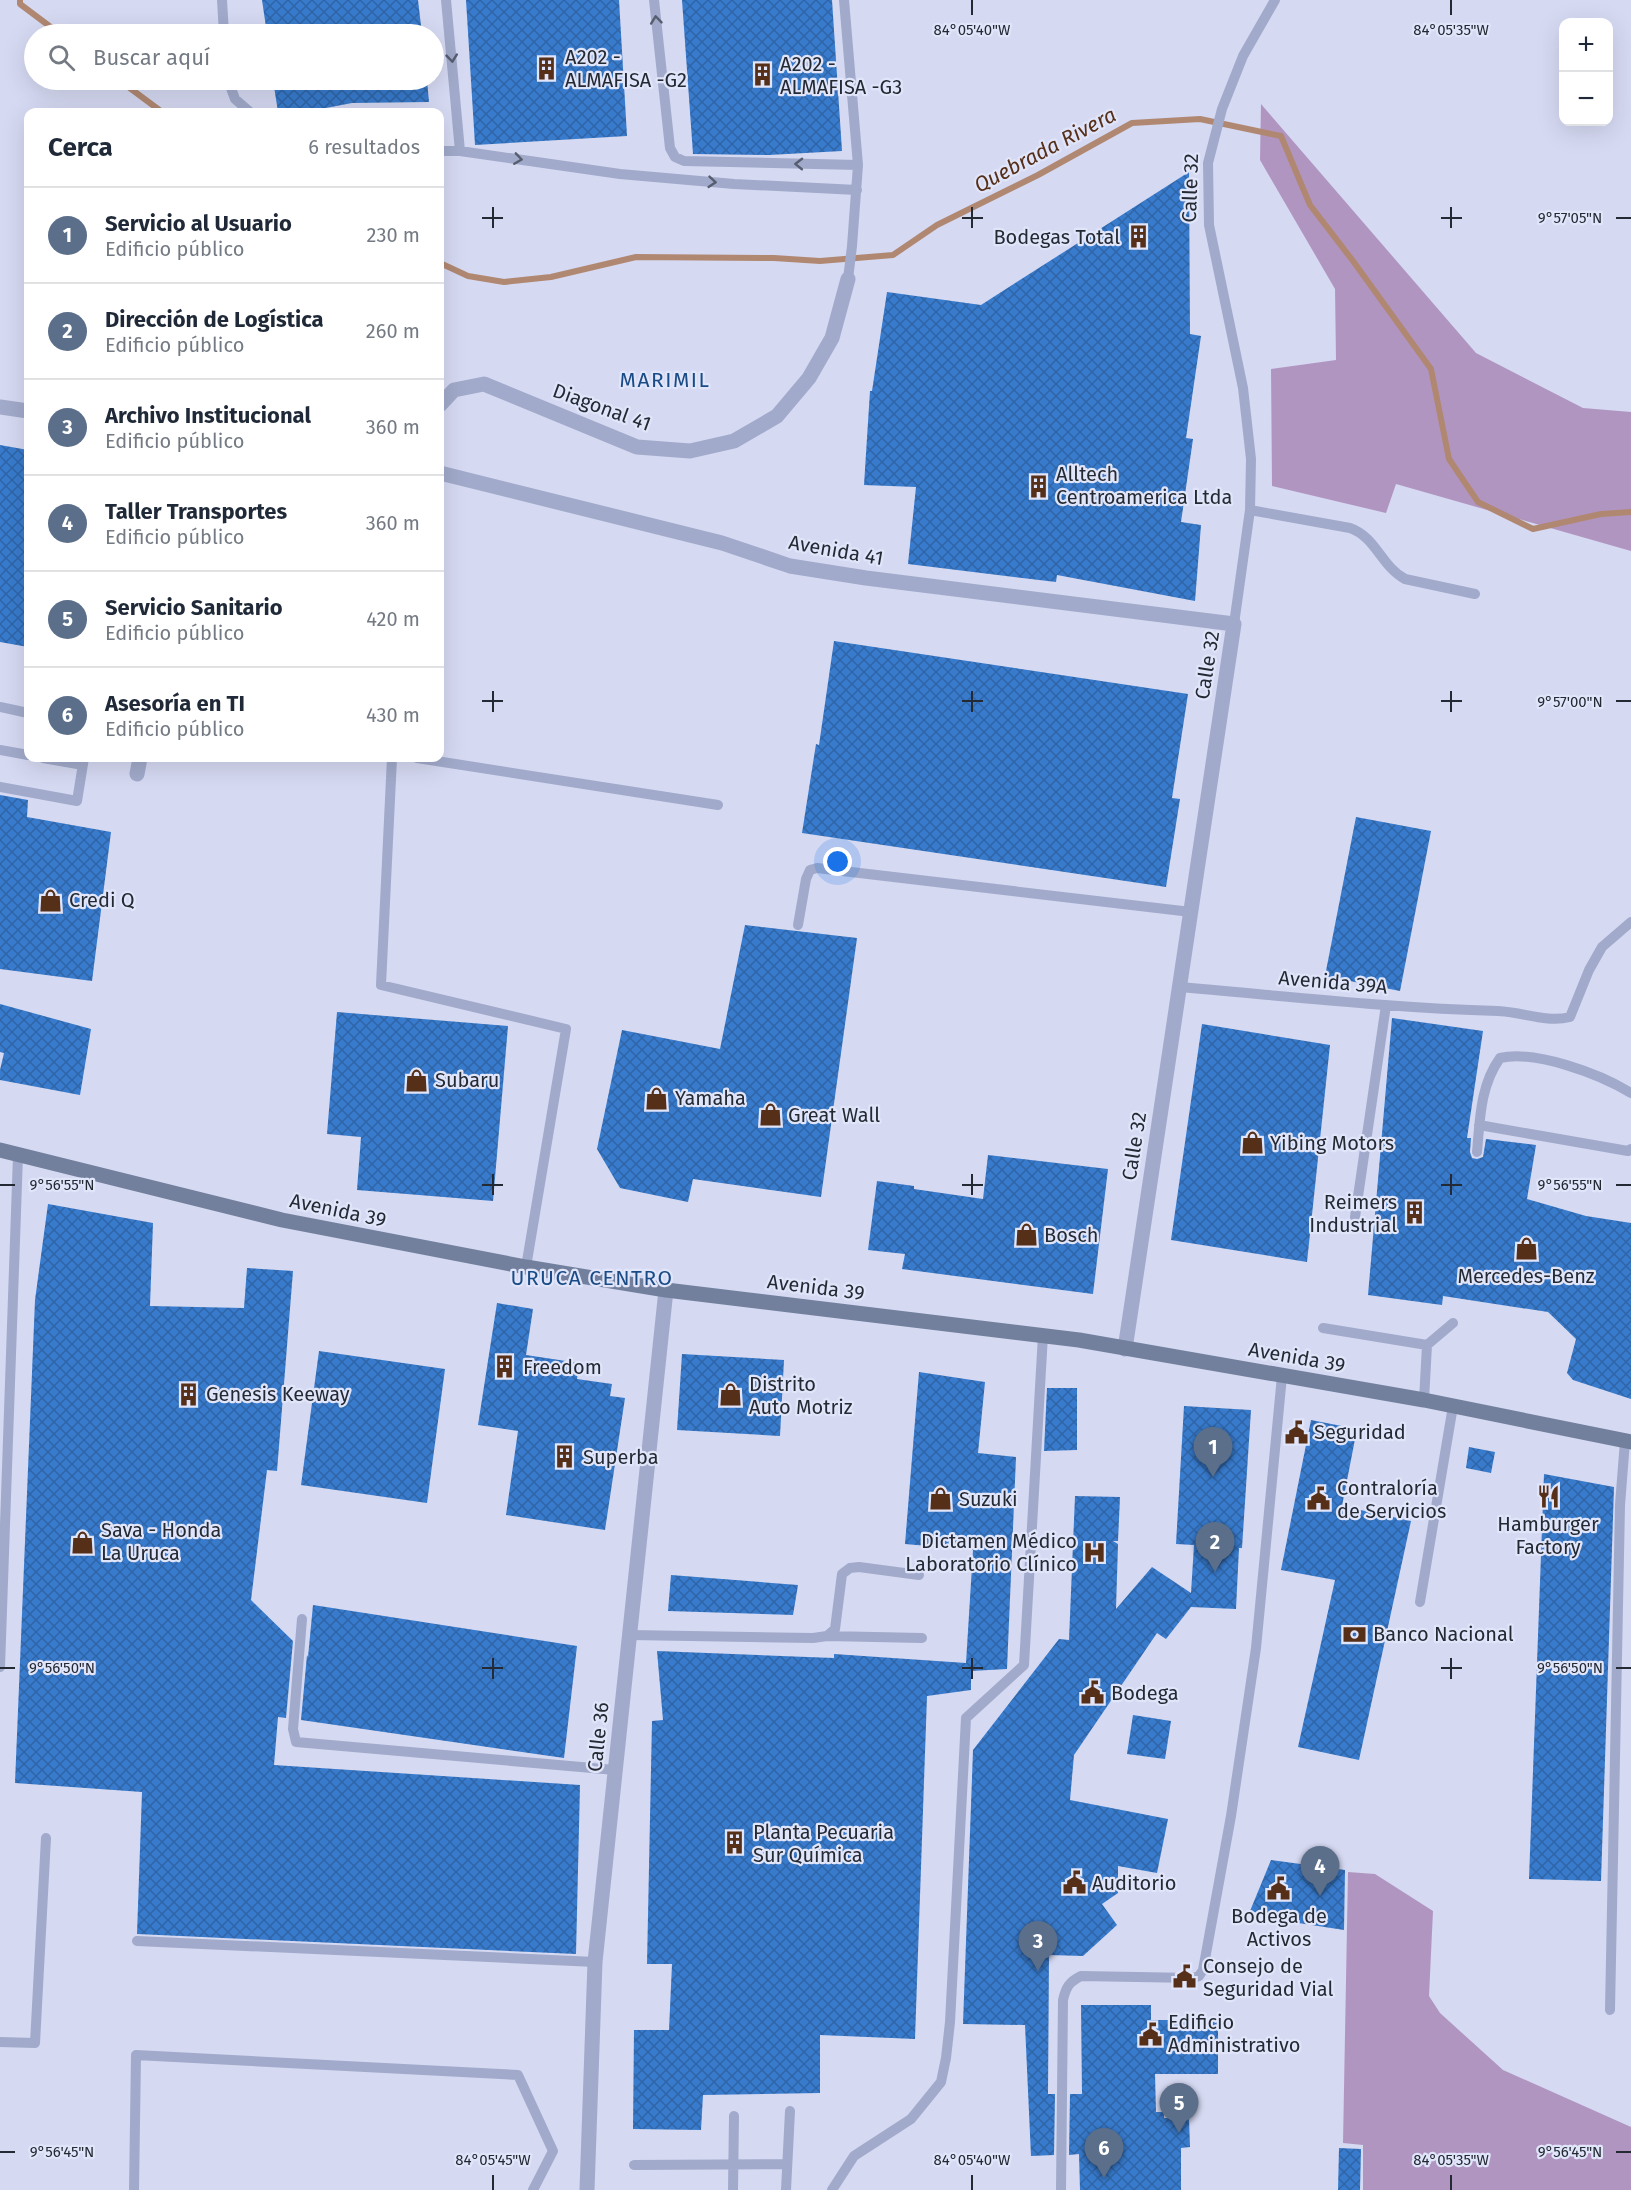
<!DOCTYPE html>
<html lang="es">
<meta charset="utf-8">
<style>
body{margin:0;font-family:"Fira Sans",sans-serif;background:#f6f6f7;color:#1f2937}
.controls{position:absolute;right:18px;top:18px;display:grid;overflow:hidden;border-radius:12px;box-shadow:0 6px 24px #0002}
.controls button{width:54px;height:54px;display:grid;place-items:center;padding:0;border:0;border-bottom:2px solid #e0e1e3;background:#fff;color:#1f2937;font:30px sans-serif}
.you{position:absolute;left:838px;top:862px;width:21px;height:21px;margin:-15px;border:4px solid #fff;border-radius:50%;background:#1a73e8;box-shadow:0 0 0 9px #1a73e833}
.badge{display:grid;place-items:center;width:39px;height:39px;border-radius:50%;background:#7c3aed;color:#fff;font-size:20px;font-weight:700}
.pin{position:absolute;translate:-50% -50px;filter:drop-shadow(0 2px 3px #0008)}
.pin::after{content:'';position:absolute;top:32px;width:21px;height:18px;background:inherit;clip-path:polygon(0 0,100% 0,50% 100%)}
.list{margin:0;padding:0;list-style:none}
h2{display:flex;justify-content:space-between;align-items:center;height:78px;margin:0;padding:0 24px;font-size:26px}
h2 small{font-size:20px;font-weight:400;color:#747a83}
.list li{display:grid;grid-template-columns:39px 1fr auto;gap:18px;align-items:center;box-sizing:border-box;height:96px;padding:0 24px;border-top:2px solid #e0e1e3}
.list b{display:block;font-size:22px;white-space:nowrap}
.list p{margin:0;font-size:20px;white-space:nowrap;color:#747a83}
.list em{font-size:20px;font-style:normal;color:#747a83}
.icon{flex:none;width:33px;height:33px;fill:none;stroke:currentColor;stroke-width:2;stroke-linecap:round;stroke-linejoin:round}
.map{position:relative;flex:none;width:1631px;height:2190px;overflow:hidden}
.search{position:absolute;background:#fff;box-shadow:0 6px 24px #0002;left:24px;top:24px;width:420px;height:66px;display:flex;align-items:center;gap:15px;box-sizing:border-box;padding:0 21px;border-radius:33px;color:#747a83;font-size:22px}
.panel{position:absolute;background:#fff;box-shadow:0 6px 24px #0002;left:24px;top:108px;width:420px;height:654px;border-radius:12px}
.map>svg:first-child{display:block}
</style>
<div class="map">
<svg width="1631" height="2190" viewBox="0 0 1631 2190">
<defs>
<pattern id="building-cross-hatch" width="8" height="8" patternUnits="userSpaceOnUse" patternTransform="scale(1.5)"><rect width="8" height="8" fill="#387bcd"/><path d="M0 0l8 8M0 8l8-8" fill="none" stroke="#2f65a7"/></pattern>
</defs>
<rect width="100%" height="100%" fill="#d5d9f2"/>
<path fill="#b195c1" d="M1261,104l215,249 107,55 48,4v139l-235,-67 -10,29 -114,-27 -1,-117 65,-9 -1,-71 -75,-129z
M1348,1872l27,2 58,37 -4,85 11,17 63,57 128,57v63h-268v-45l-20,-2z"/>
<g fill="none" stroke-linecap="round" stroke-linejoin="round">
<path stroke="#b08872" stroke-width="6" d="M20,0v4l40,30
M119,80l43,32
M440,263l28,13 36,6 47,-5 85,-20 138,1 46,3 73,-6 44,-30 101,-50 94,-52 68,-4 81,17 29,69 43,56 78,108 18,90 29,43 55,27 68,-15 30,-2"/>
</g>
<path fill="url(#building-cross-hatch)" d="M262,0h156l4,34h-155z
M466,0h153l8,136 -152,9z
M682,0h150l10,151 -73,4 -76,-1z
M273,80h154l2,22 -77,1 -47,9h-27z
M1189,172l1,162 11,2 -15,102 7,1 -12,83 20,3 -6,76 -138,-26 -1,7 -148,-18 8,-77 -52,-2 6,-94h2l15,-99 94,13z
M0,445l28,5v197l-28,-5z
M834,641l354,53 -16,104 8,1 -14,88 -364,-54 14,-89 3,1z
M0,795l28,5 -1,17 84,15 -19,149 -92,-12z
M1356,817l75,14 -31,160 -75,-15z
M745,925l112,13 -36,259 -128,-18 -5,23 -68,-14 -23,-39 25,-119 98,19z
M0,1004l91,25 -11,66 -80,-15v-10l4,-17 -4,-1z
M337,1012l171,14 -15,175 -136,-11 4,-53 -34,-3z
M1392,1018l91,13 -16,107h4l-1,14 2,6 5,1 6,-2 3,-18 50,6 -9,54 59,17 45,7v176l-58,-19 -6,-7 9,-34 -28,-27 -105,-16 -1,9 -74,-10z
M1202,1024l128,21 -23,217 -136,-22z
M988,1155l120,14 -15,125 -191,-25 3,-15 -37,-4 9,-69 37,5v3l69,10z
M48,1204l105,19 -3,83 94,2 3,-40 46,3 -16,200 -10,-1 -16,130 42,41 -7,77 -8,-1 -4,48 306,20 -4,169 -439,-20 5,-142 -127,-9 20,-483z
M497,1303l36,6 -7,46 53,8 -2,16 35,5 -2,12 15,2 -20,132 -99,-15 12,-84 -40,-6z
M319,1351l126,18 -18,134 -126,-18z
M682,1354l102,6 -4,76 -103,-6z
M919,1372l66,10 -7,71 38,4 -9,212 -36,2v19l-44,6 -12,343 -95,-4v58l-117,2 -2,35 -68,-1 1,-99h35l3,-66h-25l5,-243 11,-1 -6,-69 177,7v-4l132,9 7,-113 -68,-6z
M1047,1388h30v62l-33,1z
M1184,1406l67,4 -9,138h-3l-3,61 -45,-2 -25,32 -9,-6 -83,122 -4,45 98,19 -11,54 -39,-7v27l-16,11 15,21 -34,31 -34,-1 -1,139h7l-1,61 -23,1 -6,-131 -62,-1 10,-274 86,-111 10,1 6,-144 45,1 -2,44h-5l5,3 -2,65 36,-42 39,26 3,-48 -18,-1z
M1311,1420l46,9 -15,77 69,15 -52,239 -61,-13 37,-167 -54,-10z
M1469,1447l26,5 -4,21 -25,-5z
M1544,1474l70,13 -13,394 -72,-2z
M671,1575l127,10 -5,30 -125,-4z
M313,1605l264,41 -13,112 -263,-38 6,-65 1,2z
M1133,1715l38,6 -6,38 -38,-5z
M1271,1860l74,10 -1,60 -52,-8 -42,-11z
M1081,2005h70v15h67v54h-63l1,38h8v6h25l1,29 -9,1v42h-101l-1,-36 -10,1 1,-61h12z
M1339,2148l22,1 -1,41h-22z"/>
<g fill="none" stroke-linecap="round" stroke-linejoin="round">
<path stroke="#a1aaca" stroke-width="10" d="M222,0l2,34
M446,0l14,151
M654,0l16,148 5,9 9,4 174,4
M844,0l14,165 -6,81 -4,33
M228,80l7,19 15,13
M440,151h20l160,23 114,10 123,6
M1250,510l100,18c26,9 31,38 55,51l70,15
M1234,624l16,-114 1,-51 -8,-71 -34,-163 -1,-62 14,-54 21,-53 32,-56
M0,707l28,6
M0,750l28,5
M43,758l40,7
M392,758l-11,227 185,44 -40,238
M417,758l301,47
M0,787l77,14 7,-43
M798,925l8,-46 4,-9 7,-2 374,44
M1179,987c106,9 213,21 319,24 24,1 49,12 72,6l19,-47 13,-23 29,-25
M1479,1125l149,26 3,-2
M1477,1152c3,-33 3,-66 23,-94 36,-8 100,16 131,35
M1355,1217l31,-212
M1323,1328l104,17 -3,55
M1427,1345l26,-22
M1420,1602l33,-196
M302,1619l-9,110 3,13 319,28
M630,1635l183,3 14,-2 8,-7 7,-55 8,-6 9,-1 60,8
M827,1636l95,2
M0,1667l18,-512
M137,1941l458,21
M1610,2010l10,-505 5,-64
M0,2042l35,1 11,-205
M634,2165l153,-1
M134,2190l2,-135 382,20 35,76 -20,39
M733,2190l1,-74
M786,2190l4,-79
M832,2190l22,-34 57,-37 30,-37 5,-24 4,-36 16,-304 58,-53 19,-330
M1061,2190l2,-190c3,-13 6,-18 18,-24l112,2 6,-2 4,-6 28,-154 25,-168 26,-272"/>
<path stroke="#a1aaca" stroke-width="15" d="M440,405l14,-15 30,-6 153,63 53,4 44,-10 43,-25 32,-38 23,-40 16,-59
M0,407l28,4
M440,473l282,70 68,23 76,12 368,46 -109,725
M137,774l3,-16
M587,2190l8,-228 71,-672"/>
<path stroke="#72809d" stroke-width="15" d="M0,1150l282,70 244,47 140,23 413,50 345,60 207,42"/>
</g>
<defs><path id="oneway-chevron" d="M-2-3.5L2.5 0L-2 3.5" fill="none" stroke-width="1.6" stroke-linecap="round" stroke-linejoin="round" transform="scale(1.5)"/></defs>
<g stroke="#565d6f">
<use href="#oneway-chevron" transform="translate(656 20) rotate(-96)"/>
<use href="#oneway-chevron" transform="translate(452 58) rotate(84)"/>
<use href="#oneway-chevron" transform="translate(518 159) rotate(8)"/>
<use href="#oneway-chevron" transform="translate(799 164) rotate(-179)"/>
<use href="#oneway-chevron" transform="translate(712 182) rotate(5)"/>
</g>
<path fill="none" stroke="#242a33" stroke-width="2" d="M972,0v15M1451,0v15M493,207v21M972,207v21M1451,207v21M482,218h21M962,218h21M1441,218h21M1616,218h15M493,691v21M972,691v21M1451,691v21M482,701h21M962,701h21M1441,701h21M1616,701h15M493,1174v21M972,1174v21M1451,1174v21M0,1185h15M482,1185h21M962,1185h21M1441,1185h21M1616,1185h15M493,1658v21M972,1658v21M1451,1658v21M0,1668h15M482,1668h21M962,1668h21M1441,1668h21M1616,1668h15M0,2152h15M1616,2152h15M493,2175v15M972,2175v15M1451,2175v15"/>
<defs>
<symbol id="building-bare" viewBox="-9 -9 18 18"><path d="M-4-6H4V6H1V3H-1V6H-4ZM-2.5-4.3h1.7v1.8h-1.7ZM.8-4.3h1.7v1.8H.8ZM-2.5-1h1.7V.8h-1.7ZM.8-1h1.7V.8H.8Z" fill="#562f18" stroke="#e1e5fa" stroke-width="2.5" paint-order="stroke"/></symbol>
<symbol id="shop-bare" viewBox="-9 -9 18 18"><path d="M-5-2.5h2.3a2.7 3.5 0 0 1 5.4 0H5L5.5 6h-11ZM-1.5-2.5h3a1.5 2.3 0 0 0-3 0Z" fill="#562f18" stroke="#e1e5fa" stroke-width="2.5" paint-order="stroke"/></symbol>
<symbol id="civic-bare" viewBox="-9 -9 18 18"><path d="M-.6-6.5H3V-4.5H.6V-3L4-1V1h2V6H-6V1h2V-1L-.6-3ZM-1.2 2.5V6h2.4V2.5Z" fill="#562f18" stroke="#e1e5fa" stroke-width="2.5" paint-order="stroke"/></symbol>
<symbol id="restaurant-bare" viewBox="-9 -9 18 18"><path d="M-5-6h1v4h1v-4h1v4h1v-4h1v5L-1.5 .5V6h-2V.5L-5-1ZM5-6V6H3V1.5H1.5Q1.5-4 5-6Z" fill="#562f18" stroke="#e1e5fa" stroke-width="2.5" paint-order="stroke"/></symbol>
<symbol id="hospital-bare" viewBox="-9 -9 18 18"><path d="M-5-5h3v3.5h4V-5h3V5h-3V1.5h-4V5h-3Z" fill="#562f18" stroke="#e1e5fa" stroke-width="2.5" paint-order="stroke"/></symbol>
<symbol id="bank-bare" viewBox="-9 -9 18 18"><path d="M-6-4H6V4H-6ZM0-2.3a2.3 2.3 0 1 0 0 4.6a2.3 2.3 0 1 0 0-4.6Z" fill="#562f18" stroke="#e1e5fa" stroke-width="2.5" paint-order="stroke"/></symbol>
</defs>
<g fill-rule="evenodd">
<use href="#building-bare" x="530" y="52" width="33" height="33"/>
<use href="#building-bare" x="746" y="58" width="33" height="33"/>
<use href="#building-bare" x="1122" y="220" width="33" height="33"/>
<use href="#building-bare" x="1022" y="470" width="33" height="33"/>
<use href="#shop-bare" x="34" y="884" width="33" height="33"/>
<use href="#shop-bare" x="400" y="1064" width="33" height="33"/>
<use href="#shop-bare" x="640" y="1082" width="33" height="33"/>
<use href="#shop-bare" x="754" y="1098" width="33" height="33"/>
<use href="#shop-bare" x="1236" y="1126" width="33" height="33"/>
<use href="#building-bare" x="1398" y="1196" width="33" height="33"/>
<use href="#shop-bare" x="1010" y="1218" width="33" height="33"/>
<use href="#shop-bare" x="1510" y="1232" width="33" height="33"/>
<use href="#building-bare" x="488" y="1350" width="33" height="33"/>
<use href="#building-bare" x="172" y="1378" width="33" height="33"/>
<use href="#shop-bare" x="714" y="1378" width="33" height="33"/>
<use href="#civic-bare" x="1280" y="1416" width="33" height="33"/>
<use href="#building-bare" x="548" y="1440" width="33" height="33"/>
<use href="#restaurant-bare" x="1532" y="1480" width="33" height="33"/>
<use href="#shop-bare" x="924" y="1482" width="33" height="33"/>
<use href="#civic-bare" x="1302" y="1482" width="33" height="33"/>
<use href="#shop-bare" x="66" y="1526" width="33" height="33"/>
<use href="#hospital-bare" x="1078" y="1536" width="33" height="33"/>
<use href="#bank-bare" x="1338" y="1618" width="33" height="33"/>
<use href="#civic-bare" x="1076" y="1676" width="33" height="33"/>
<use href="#building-bare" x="718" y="1826" width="33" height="33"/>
<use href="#civic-bare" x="1058" y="1866" width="33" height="33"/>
<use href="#civic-bare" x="1262" y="1872" width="33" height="33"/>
<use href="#civic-bare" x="1168" y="1960" width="33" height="33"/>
<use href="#civic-bare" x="1134" y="2018" width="33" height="33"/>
</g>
<g text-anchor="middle" stroke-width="4.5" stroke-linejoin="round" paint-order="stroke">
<g font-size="20" fill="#242a33" stroke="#e1e5fa" text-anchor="start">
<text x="565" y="64">A202 -<tspan x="565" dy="23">ALMAFISA -G2</tspan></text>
<text x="780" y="71">A202 -<tspan x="780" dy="23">ALMAFISA -G3</tspan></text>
<text x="1120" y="244" text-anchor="end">Bodegas Total</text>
<text x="1056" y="481">Alltech<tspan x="1056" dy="23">Centroamerica Ltda</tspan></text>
<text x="69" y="907">Credi Q</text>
<text x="435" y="1087">Subaru</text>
<text x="675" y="1105">Yamaha</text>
<text x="788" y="1122">Great Wall</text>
<text x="1270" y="1150">Yibing Motors</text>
<text x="1397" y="1209" text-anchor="end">Reimers<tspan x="1397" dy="23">Industrial</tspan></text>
<text x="1044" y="1242">Bosch</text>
<text x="1526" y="1283" text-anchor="middle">Mercedes-Benz</text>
<text x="523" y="1374">Freedom</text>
<text x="749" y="1391">Distrito<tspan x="749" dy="23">Auto Motriz</tspan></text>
<text x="206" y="1401">Genesis Keeway</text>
<text x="1314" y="1439">Seguridad</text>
<text x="583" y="1464">Superba</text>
<text x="1337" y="1495">Contraloría<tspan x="1337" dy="23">de Servicios</tspan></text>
<text x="959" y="1506">Suzuki</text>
<text x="1548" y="1531" text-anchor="middle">Hamburger<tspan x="1548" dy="23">Factory</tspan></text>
<text x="101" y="1537">Sava - Honda<tspan x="101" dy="23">La Uruca</tspan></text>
<text x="1077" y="1548" text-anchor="end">Dictamen Médico<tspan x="1077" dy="23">Laboratorio Clínico</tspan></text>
<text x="1373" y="1641">Banco Nacional</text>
<text x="1111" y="1700">Bodega</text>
<text x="753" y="1839">Planta Pecuaria<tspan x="753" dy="23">Sur Química</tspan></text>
<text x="1092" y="1890">Auditorio</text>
<text x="1279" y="1923" text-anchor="middle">Bodega de<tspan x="1279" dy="23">Activos</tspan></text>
<text x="1203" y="1973">Consejo de<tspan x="1203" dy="23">Seguridad Vial</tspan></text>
<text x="1168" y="2029">Edificio<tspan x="1168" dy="23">Administrativo</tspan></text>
</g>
<g font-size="20" fill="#242a33" stroke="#e1e5fa">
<text transform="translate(1190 188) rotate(-88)" y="7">Calle 32</text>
<text transform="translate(602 407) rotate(20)" y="7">Diagonal 41</text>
<text transform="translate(836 550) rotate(10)" y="7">Avenida 41</text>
<text transform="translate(1207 665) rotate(-81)" y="7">Calle 32</text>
<text transform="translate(1333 982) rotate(5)" y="7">Avenida 39A</text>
<text transform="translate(1134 1146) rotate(-81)" y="7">Calle 32</text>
<text transform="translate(338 1210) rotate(12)" y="7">Avenida 39</text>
<text transform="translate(816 1287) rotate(7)" y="7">Avenida 39</text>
<text transform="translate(1297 1357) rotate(10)" y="7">Avenida 39</text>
<text transform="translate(598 1737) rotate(-84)" y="7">Calle 36</text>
</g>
<g font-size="21" font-style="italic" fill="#562f18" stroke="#e1e5fa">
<text transform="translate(1045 150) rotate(-28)" y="7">Quebrada Rivera</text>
</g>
<g font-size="21" letter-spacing="1.5" fill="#194b86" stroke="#e1e5fa">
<text x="665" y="387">MARIMIL</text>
<text x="592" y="1285">URUCA CENTRO</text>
</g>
</g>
<g font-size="15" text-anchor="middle" fill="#242a33" stroke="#e1e5fa" stroke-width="4.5" stroke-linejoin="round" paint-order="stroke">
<text x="972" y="35">84°05'40"W</text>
<text x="1451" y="35">84°05'35"W</text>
<text x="1570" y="223">9°57'05"N</text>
<text x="1570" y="707">9°57'00"N</text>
<text x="62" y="1190">9°56'55"N</text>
<text x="1570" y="1190">9°56'55"N</text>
<text x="62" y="1673">9°56'50"N</text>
<text x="1570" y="1673">9°56'50"N</text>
<text x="62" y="2157">9°56'45"N</text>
<text x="1570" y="2157">9°56'45"N</text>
<text x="493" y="2165">84°05'45"W</text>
<text x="972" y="2165">84°05'40"W</text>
<text x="1451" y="2165">84°05'35"W</text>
</g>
</svg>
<div class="controls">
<button>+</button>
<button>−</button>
</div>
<div class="you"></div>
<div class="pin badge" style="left:1213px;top:1477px;background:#5c6f8a">1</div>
<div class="pin badge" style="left:1215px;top:1572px;background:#5c6f8a">2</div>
<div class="pin badge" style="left:1038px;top:1971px;background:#5c6f8a">3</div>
<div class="pin badge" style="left:1320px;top:1896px;background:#5c6f8a">4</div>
<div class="pin badge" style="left:1179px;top:2133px;background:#5c6f8a">5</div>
<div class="pin badge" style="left:1104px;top:2178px;background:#5c6f8a">6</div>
<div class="search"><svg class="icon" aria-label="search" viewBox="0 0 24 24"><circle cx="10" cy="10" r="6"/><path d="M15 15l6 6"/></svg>Buscar aquí</div>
<section class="panel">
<h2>Cerca<small>6 resultados</small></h2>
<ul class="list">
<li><span class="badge" style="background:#5c6f8a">1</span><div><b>Servicio al Usuario</b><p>Edificio público</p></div><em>230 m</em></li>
<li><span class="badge" style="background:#5c6f8a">2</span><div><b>Dirección de Logística</b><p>Edificio público</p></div><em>260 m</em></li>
<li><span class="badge" style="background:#5c6f8a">3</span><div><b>Archivo Institucional</b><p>Edificio público</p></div><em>360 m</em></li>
<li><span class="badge" style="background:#5c6f8a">4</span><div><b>Taller Transportes</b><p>Edificio público</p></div><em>360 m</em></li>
<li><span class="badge" style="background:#5c6f8a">5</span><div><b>Servicio Sanitario</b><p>Edificio público</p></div><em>420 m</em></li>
<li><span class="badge" style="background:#5c6f8a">6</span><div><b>Asesoría en TI</b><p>Edificio público</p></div><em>430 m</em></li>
</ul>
</section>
</div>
